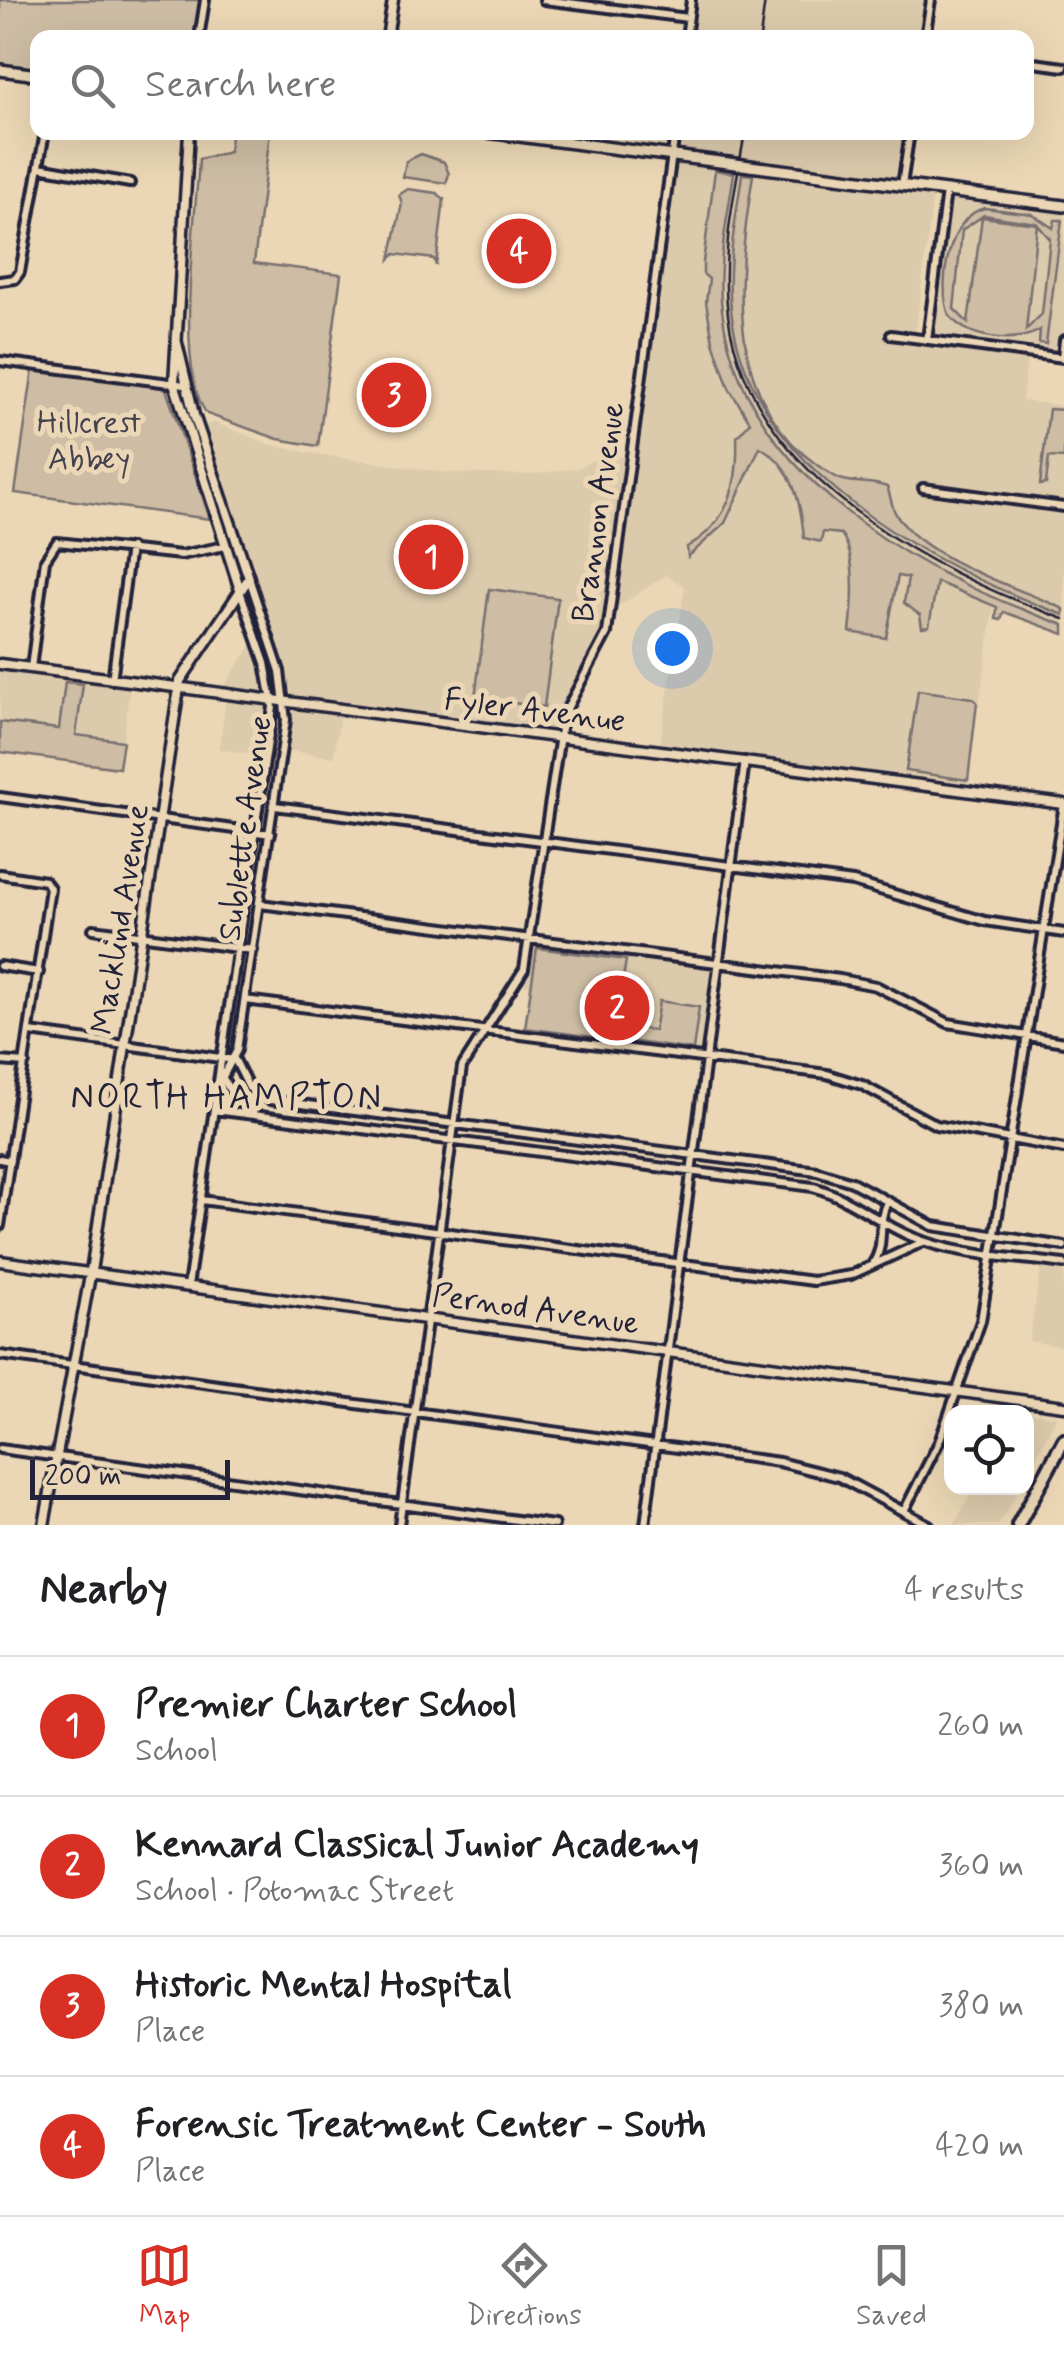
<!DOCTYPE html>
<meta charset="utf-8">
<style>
body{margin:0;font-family:Mynerve,sans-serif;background:#f2f2f2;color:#202124}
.controls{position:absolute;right:30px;bottom:30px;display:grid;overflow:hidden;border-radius:20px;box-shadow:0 10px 40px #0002}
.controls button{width:90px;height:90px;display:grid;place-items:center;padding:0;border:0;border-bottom:2px solid #e0e0e0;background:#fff;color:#202124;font:50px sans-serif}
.scale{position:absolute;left:30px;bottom:25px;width:200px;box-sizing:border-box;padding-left:10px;border:5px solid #22223b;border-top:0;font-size:28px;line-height:35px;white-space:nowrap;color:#22223b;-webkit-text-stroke:8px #ebd7b5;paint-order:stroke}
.you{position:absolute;left:672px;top:648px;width:35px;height:35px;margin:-25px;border:8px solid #fff;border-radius:50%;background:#1a73e8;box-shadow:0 0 0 15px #1a73e833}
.badge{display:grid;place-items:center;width:65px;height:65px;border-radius:50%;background:#d93025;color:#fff;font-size:32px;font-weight:700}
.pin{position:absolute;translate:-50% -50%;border:5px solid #fff;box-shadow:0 2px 10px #0006}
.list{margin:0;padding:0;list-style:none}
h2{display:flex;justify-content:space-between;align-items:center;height:130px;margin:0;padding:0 40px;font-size:42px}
h2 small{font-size:32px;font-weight:400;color:#757577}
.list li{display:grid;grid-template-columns:65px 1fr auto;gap:30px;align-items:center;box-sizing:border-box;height:140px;padding:0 40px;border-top:2px solid #e0e0e0}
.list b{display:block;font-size:38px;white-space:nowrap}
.list p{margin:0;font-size:32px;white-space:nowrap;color:#757577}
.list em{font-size:32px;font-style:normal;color:#757577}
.icon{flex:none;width:55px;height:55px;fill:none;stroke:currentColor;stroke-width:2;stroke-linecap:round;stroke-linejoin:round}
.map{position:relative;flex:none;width:1064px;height:1525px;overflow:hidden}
.search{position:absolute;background:#fff;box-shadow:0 10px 40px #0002;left:30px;right:30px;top:30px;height:110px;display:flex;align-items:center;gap:25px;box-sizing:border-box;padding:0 35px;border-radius:20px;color:#757577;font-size:38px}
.sheet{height:690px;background:#fff}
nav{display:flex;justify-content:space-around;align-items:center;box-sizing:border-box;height:140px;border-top:2px solid #e0e0e0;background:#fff;font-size:28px;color:#757577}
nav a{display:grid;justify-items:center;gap:5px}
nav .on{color:#d93025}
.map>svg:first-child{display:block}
</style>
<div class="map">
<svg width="1064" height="1525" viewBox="0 0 1064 1525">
<rect width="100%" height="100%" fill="#ebd7b5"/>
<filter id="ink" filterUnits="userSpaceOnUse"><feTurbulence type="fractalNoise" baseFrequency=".01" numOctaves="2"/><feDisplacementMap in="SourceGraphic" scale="20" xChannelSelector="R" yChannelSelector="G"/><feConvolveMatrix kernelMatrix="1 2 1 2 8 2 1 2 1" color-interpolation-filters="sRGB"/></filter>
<g filter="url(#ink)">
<path fill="#dccaac" d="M699,0h226l-6,37 -225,1z
M681,133h224l-11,46 -142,-19 -3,11 184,25 -19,150 113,13 -5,42 42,5v203l-68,-21 68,27v10l-69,-26 -28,185 -307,-40 25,-157 -19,-12 -45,30 -7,-1 61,-436 6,-5 34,4 -12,103 31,-111 -52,-7z
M951,198l113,13v142l-131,-18z
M213,422l56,22 40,9 140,20 79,2 51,-7 27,-16 20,6 -28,186 -36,61 -8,25 -262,-35 -87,-269z
M252,644l12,47 -40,-4z
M0,670l66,9 -7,50 -59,-7z
M83,681l47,6 -7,54 -47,-6z
M226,700l41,7 -5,49 -43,-7z
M298,709l42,5 -6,43 -46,-6 3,-39z
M536,944l174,22 3,5 -11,81 -179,-20 6,-46 -7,-2z
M1041,1268l23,4v75l-35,-6z
M1007,1408l49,9 -29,58 -1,-63h-20z
M974,1488h46l-21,37h-45z"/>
<path fill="#cebda4" stroke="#787070" stroke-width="2.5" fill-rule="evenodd" d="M0,0h201l-6,37 -157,1 -1,31 -37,-5z
M231,133h39l-16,130 87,11 -23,172 -40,-7 -71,-25c-33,-42 -11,-198 -8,-255l30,-7z
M421,154l23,8 5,12 -3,9 -43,-6 3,-16z
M715,170l19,3c-6,44 -18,92 -12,137 20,167 198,265 342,315v9l-60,-22 -3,8 -5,-1 1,-12 -60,-25 -8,44 -7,1 -2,-12 -16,-12 4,-25 -10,-2 -12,62 -36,-6c3,-26 7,-78 -9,-98l-18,-2 -2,10 -17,-4c-3,-35 -11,-73 -44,-91l-35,76 -37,34 -1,-10c43,-25 52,-64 50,-110l13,-15 -21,-34 -16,-46 -7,-40 3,-23 -6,-5v-12z
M742,174l11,1c-17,108 -31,236 81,301 14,9 37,4 53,11 4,9 4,20 10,29 29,44 120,71 167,93v6c-135,-50 -315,-144 -333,-305 -5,-45 5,-91 11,-136z
M408,189l29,4 7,6 -8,67 -2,-7 -39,-5 -5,5 12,-56 -3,-8z
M985,208l47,6 21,14 2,-8h7l-16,124 -7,-1 1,-13c-25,15 -73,9 -91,-15 -12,-30 0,-100 36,-107zM984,215l52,8 14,16 -8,75 -16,16 11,-106 -55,-7 -14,106 -14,-14 8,-79z
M33,369l132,17 45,133 -195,-26z
M1049,409l15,1v48l-15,-1 -3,27 -6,1z
M489,589l69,9 -14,109 -69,-9z
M65,682l18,2 -7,51 47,6 -4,27 -119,-16v-30l59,7z
M918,690l54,8 5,4 -9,78 -62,-9z
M537,948l89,12 -6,37 -31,1 -3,20 17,4 8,9 -1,8 -85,-11z
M659,1001l40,6 -6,43 -78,-11v-7l10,-7 29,6z"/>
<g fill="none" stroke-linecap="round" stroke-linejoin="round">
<defs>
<path id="minor" d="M544,0l144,18
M199,38l6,-38
M686,38l5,-38
M925,38l6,-38
M1026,62l38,5
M39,167l91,16
M902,185l8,-53
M0,281l15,-2 5,-7 25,-140
M891,335l173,23
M927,340l19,-149
M1062,357l2,-17
M0,361l185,24
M923,488l141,19
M31,668l14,-108 12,-18 124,13 44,-9
M112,680l18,-132
M0,797l271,37
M275,806l578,76 132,39 79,12
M0,874l45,7 5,7 -50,338
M260,904l580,75 36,7 72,37 116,19
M93,929l160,21
M0,966l39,6
M245,1000l582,74 35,11 74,40 128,24
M30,1032l205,28 14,28 21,12 547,71 35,11 81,44 131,20
M0,1061l25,2
M223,1078l9,17 21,17
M219,1084l18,-34 49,-330 -6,-49 -31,-93
M214,1110l599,77c38,11 62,34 97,49 46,20 105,21 154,28
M0,1159l10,2
M201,1200l612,81 38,-6 72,-33
M872,1265c15,-21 4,-41 15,-63
M188,1286l85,-579 -8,-44 -26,-75
M0,1355l779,107 60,15 90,48
M0,1449l554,76
M904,1511l35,-69 42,-121 83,-517
M399,1525l63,-458 62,-98 39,-253 44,-83 68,-501
M645,1525l100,-764"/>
<path id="tertiary" d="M387,38l6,-38
M189,132l-15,251 65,204
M0,664l1064,140
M0,1261l1064,145
M44,1525l48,-260 88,-584 69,-103 -55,-163 -17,-72"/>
<path id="secondary" d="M0,70l38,5
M487,132l241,31
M750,166l314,40"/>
<path id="primary" d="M1018,1525l46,-85"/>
</defs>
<use href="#minor" stroke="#22223b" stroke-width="14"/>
<use href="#tertiary" stroke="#22223b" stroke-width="15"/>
<use href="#secondary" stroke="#22223b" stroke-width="16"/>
<use href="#primary" stroke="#22223b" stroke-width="18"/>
<use href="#minor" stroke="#ebd7b5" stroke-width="6"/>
<use href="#tertiary" stroke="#ebd7b5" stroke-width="8"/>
<use href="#secondary" stroke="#ebd7b5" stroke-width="9"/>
<use href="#primary" stroke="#ebd7b5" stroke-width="10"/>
<path stroke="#22223b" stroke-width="2.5" d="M760,38l5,-38
M745,132c-10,60 -25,123 -17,183 22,161 199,255 336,304"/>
<defs>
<path id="secondary-bridge" d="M728,163l22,3"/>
</defs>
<use href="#secondary-bridge" stroke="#22223b" stroke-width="16" stroke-linecap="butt"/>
<use href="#secondary-bridge" stroke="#ebd7b5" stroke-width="9"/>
</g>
</g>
<g text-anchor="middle" stroke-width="10" stroke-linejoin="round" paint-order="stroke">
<g font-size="32" fill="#444150" stroke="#ebd7b5">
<text x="89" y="432">Hillcrest<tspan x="89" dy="37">Abbey</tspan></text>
</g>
<g font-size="32" fill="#22223b" stroke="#ebd7b5">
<text transform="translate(597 512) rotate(-82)" y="11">Brannon Avenue</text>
<text transform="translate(535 709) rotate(7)" y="11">Fyler Avenue</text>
<text transform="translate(244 828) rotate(-82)" y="11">Sublette Avenue</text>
<text transform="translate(119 919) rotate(-81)" y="11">Macklind Avenue</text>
<text transform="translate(536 1308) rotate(8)" y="11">Pernod Avenue</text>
</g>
<g font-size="35" letter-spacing="2.5" fill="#22223b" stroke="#ebd7b5">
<text x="227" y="1108">NORTH HAMPTON</text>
</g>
</g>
</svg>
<div class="controls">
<button><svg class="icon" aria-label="locate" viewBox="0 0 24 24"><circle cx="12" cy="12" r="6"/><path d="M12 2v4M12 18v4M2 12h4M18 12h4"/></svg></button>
</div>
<div class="scale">200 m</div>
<div class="you"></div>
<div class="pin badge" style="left:431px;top:557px">1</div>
<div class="pin badge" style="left:617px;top:1008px">2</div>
<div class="pin badge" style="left:394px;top:395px">3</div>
<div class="pin badge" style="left:519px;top:251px">4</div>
<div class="search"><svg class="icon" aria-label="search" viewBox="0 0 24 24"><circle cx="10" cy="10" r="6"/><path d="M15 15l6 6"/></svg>Search here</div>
</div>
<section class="sheet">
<h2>Nearby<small>4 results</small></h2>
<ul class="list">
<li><span class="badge">1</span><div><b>Premier Charter School</b><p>School</p></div><em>260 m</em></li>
<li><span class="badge">2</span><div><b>Kennard Classical Junior Academy</b><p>School · Potomac Street</p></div><em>360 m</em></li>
<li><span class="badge">3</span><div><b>Historic Mental Hospital</b><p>Place</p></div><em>380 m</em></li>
<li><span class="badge">4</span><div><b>Forensic Treatment Center - South</b><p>Place</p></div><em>420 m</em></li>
</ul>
</section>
<nav>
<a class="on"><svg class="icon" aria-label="map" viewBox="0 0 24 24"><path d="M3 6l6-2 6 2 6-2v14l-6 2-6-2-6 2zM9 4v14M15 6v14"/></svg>Map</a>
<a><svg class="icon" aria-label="directions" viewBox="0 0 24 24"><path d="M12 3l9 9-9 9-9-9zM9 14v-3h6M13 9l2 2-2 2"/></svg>Directions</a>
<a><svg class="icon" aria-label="saved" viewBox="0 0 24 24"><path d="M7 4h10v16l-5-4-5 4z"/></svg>Saved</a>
</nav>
